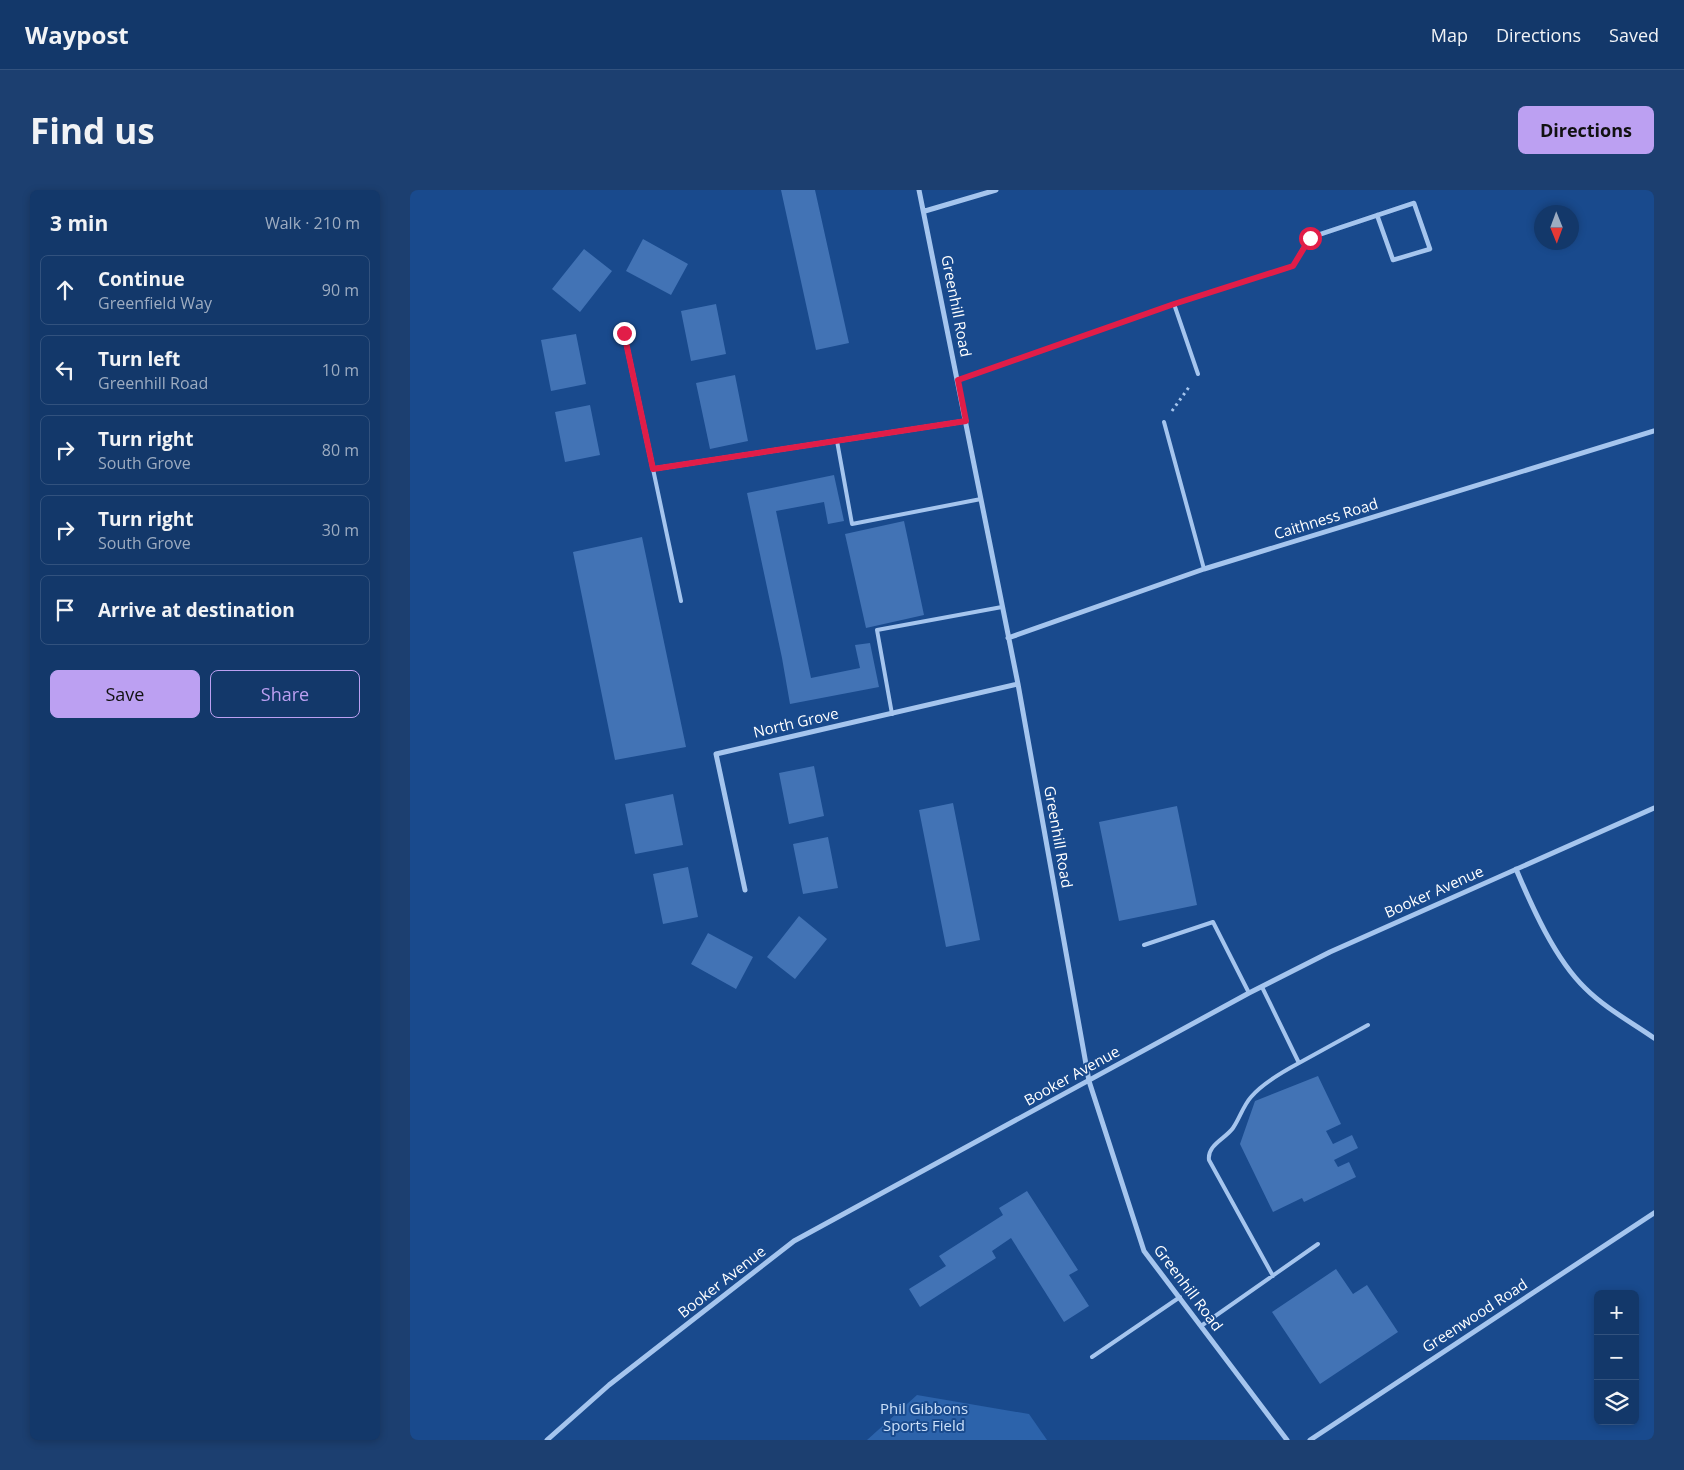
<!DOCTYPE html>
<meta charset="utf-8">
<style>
body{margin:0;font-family:"Open Sans",sans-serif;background:#1c3f70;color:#f1f3f6}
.controls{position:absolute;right:15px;bottom:15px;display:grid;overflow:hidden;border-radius:8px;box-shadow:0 2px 8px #0003}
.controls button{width:45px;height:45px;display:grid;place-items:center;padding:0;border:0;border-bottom:1px solid #32527e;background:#13386a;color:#f1f3f6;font:25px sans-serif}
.compass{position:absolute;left:1124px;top:15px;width:45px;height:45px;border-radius:50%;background:#13386a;box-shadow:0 2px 8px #0003;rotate:179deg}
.stop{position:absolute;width:15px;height:15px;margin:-11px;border:4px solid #e11d48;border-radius:50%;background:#fff}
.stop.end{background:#e11d48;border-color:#fff;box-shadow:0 1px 5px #0008}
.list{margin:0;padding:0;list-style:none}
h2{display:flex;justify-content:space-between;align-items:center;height:65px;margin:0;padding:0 20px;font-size:21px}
h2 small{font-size:16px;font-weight:400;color:#9dacc1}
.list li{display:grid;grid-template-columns:32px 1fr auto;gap:15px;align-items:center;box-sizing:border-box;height:70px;margin:0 10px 10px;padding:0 10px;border:1px solid #32527e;border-radius:8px}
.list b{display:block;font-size:19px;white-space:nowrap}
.list p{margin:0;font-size:16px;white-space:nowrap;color:#9dacc1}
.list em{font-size:16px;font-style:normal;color:#9dacc1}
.actions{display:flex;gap:10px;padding:15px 20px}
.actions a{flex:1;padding:11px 0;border:1px solid #bca0f2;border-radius:8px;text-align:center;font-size:18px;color:#bca0f2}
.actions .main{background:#bca0f2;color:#111}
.icon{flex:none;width:28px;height:28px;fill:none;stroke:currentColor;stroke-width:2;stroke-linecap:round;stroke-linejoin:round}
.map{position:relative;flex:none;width:1244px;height:1250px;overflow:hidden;border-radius:8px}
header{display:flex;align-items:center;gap:30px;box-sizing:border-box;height:70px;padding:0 25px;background:#13386a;border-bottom:1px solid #32527e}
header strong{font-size:24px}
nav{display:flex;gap:28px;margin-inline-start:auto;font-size:18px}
.intro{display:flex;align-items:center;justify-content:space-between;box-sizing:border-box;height:120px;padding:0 30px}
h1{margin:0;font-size:35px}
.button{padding:12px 22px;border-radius:8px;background:#bca0f2;color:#111;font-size:18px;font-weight:700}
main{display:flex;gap:30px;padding:0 30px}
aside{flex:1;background:#13386a;border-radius:8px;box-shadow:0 2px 8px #0003}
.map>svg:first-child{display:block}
</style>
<header>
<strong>Waypost</strong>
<nav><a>Map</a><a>Directions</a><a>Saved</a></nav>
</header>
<div class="intro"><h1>Find us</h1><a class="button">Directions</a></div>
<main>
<aside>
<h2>3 min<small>Walk · 210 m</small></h2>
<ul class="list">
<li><svg class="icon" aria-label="ahead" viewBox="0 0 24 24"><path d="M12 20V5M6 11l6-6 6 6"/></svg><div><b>Continue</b><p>Greenfield Way</p></div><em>90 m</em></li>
<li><svg class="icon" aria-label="left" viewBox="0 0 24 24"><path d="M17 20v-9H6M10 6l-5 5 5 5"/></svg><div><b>Turn left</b><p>Greenhill Road</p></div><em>10 m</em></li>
<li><svg class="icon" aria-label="right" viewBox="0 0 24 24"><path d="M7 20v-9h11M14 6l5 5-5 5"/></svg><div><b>Turn right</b><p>South Grove</p></div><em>80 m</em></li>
<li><svg class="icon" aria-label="right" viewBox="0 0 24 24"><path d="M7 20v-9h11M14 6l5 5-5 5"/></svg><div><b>Turn right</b><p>South Grove</p></div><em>30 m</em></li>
<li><svg class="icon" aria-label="arrive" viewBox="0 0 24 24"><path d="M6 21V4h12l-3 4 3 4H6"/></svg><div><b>Arrive at destination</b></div></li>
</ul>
<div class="actions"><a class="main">Save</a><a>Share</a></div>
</aside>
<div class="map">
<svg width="1244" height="1250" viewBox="0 0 1244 1250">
<rect width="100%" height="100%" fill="#194a8d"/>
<path fill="#2c63ab" d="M507,1205l112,19 18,26h-180z"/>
<path fill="#4273b5" d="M371,0h34l34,153 -33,7z
M233,49l45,25 -17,31 -45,-24z
M174,59l28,22 -32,41 -28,-23z
M306,114l10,50 -35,7 -10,-50z
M166,144l10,50 -35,7 -10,-51z
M325,185l13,66 -38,8 -14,-66z
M180,215l10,50 -35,7 -10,-50z
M424,285l10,46 -16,3 -4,-22 -48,9 35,167 49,-10 -5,-23 15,-2 9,44 -89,17 -8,-46 -35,-165z
M494,331l20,94 -58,13 -21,-94z
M232,347l44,210 -71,13 -42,-208z
M404,576l10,50 -35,8 -10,-51z
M263,604l10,51 -48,9 -10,-50z
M543,613l27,137 -34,7 -27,-137z
M767,616l20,99 -78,16 -20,-99z
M418,647l10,51 -35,6 -10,-50z
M278,677l10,50 -35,7 -10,-50z
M389,726l28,23 -32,40 -28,-22z
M298,743l45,24 -17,32 -45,-25z
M908,886l23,48 -15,7 7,13 19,-9 6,13 -24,12 4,7 11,-5 7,15 -52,25 -2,-4 -29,14 -33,-68 15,-43z
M617,1001l51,79 -9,5 20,31 -25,16 -53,-84 -19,13 4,7 -76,49 -11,-18 37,-23 -7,-10 64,-41 -4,-7z
M926,1079l17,25 14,-9 31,47 -78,52 -48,-72z"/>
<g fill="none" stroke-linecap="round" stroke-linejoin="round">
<path stroke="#a5c5ee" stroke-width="3" stroke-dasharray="2.5 4" stroke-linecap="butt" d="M762,221l17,-24"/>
<path stroke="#a5c5ee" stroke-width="4" d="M764,114l24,70
M548,190l216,-76 119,-38 16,-28
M754,232l40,147
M427,251l15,83 129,-25
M243,279l28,132
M482,524l-15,-84 125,-23
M734,755l69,-23 36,71
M852,797l37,76c-15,8 -37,21 -48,34 -8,9 -11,21 -18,31 -8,11 -26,17 -24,32l64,116
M889,873l69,-38
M791,1136l117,-82
M682,1167l88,-60"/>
<path stroke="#a5c5ee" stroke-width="4.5" d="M899,48l105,-35 16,46 -37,11 -16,-45"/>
<path stroke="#a5c5ee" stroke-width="5" d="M509,0l99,494 71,397 55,170 143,189
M515,21l71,-21
M214,143l29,136 313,-48
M598,448l196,-69 450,-138
M1106,679c16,38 39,90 69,119 20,20 46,34 69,50
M335,700l-29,-136 302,-70
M137,1250l62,-55 185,-144 455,-248 81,-41 324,-144
M900,1250l344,-227"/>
</g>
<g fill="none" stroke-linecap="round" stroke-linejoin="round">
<path stroke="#e11d48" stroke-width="6" d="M214,143l29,136 313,-48 -8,-41 216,-76 119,-38 17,-28"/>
</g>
<g text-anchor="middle" stroke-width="4" stroke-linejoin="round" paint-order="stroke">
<g font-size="15" fill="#fff" stroke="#194a8d">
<text transform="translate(546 116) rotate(79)" y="5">Greenhill Road</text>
<text transform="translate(916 329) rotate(-17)" y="5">Caithness Road</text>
<text transform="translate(386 533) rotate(-13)" y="5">North Grove</text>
<text transform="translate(648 647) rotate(80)" y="5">Greenhill Road</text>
<text transform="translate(1024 702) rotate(-24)" y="5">Booker Avenue</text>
<text transform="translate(662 886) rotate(-29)" y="5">Booker Avenue</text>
<text transform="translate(312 1092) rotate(-38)" y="5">Booker Avenue</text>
<text transform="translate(778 1098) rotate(53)" y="5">Greenhill Road</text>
<text transform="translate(1065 1126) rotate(-33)" y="5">Greenwood Road</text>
</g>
<g font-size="15" fill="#cbe0fa" stroke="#194a8d">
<text x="514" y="1224">Phil Gibbons<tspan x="514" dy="17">Sports Field</tspan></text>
</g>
</g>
</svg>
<div class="controls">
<button>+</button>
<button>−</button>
<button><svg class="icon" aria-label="layers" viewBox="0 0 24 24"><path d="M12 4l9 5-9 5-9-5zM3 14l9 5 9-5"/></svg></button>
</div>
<svg class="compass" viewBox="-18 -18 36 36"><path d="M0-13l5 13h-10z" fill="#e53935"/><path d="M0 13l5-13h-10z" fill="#9dacc1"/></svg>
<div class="stop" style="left:900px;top:48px"></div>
<div class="stop end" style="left:214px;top:143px"></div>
</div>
</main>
